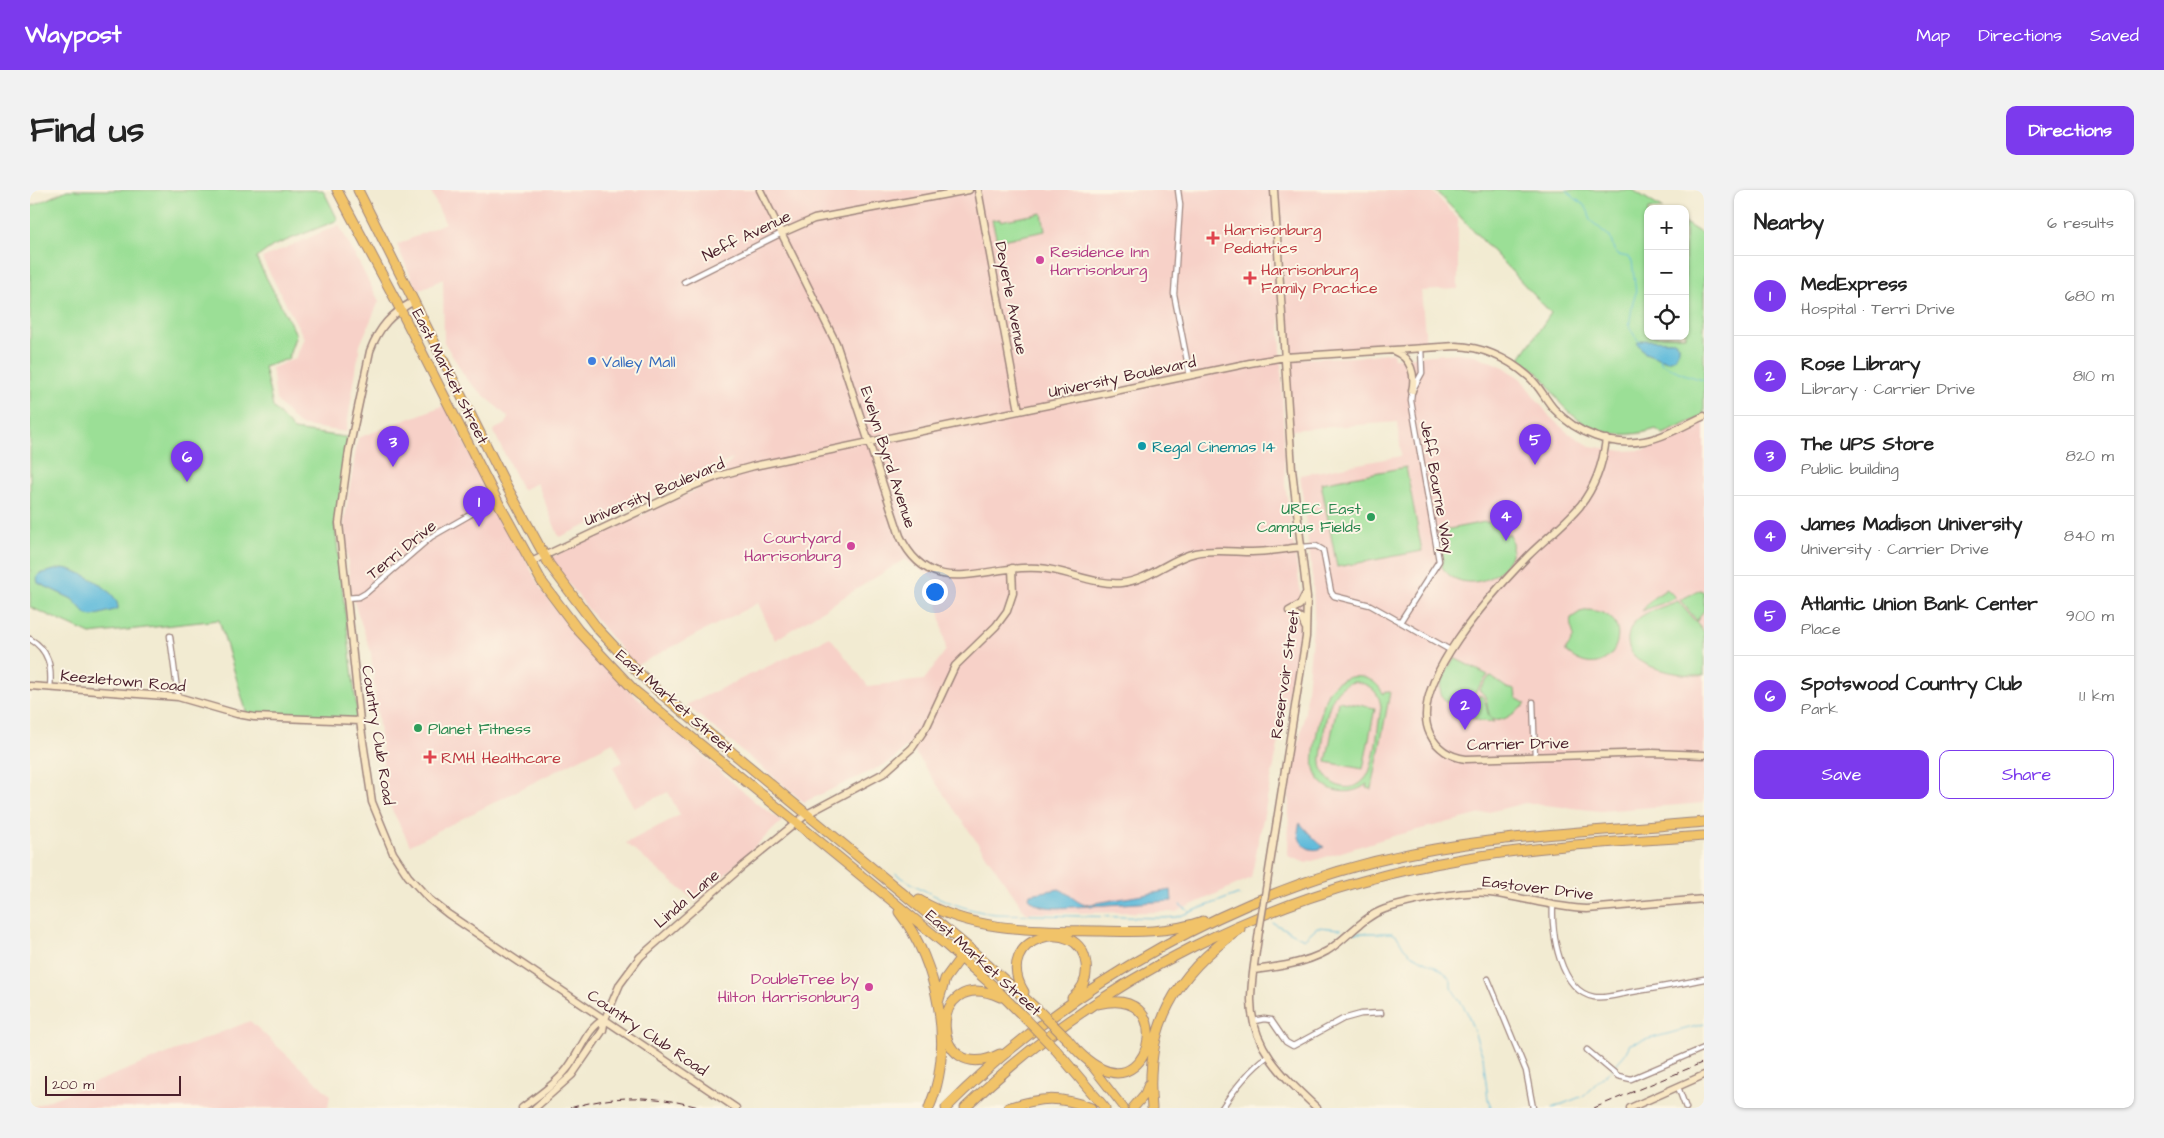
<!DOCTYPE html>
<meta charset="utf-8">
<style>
body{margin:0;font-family:"Architects Daughter",sans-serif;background:#f2f2f2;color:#222}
.controls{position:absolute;right:15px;top:15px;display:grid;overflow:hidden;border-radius:10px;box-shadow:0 1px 4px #0004}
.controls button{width:45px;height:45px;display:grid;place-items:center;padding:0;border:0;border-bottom:1px solid #e0e0e0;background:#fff;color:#222;font:25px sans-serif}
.scale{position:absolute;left:15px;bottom:12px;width:136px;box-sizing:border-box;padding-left:5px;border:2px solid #4a1f2b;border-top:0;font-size:14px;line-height:18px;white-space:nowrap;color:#4a1f2b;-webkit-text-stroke:4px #fcf5e5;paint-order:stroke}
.you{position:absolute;left:904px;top:401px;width:18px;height:18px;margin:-12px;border:4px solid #fff;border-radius:50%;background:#1a73e8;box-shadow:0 0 0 8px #1a73e833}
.badge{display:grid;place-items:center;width:32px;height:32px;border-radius:50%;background:#7c3aed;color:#fff;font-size:16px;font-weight:700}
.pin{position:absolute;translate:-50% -41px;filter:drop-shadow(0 1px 2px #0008)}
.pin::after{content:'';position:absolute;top:26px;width:18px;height:15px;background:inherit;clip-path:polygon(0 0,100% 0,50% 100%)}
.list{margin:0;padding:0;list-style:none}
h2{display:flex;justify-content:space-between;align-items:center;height:65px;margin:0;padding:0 20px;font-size:21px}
h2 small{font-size:16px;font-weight:400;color:#767676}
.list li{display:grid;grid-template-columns:32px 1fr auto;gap:15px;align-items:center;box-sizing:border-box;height:80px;padding:0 20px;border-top:1px solid #e0e0e0}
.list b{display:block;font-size:19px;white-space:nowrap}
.list p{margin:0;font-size:16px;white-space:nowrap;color:#767676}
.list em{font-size:16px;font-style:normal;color:#767676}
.actions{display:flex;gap:10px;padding:15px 20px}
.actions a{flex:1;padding:11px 0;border:1px solid #7c3aed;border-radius:10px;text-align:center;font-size:18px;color:#7c3aed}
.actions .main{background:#7c3aed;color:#fff}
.icon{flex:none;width:28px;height:28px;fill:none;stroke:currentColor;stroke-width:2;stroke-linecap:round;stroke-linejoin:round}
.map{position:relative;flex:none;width:1674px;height:918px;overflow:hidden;border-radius:10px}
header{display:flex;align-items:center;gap:30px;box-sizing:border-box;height:70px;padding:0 25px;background:#7c3aed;color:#fff}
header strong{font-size:24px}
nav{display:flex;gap:28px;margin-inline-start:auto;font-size:18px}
.intro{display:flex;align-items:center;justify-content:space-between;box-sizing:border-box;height:120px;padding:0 30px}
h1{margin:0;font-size:35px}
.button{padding:12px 22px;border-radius:10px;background:#7c3aed;color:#fff;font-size:18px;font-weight:700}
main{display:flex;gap:30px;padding:0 30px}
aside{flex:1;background:#fff;border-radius:10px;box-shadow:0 1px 4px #0004}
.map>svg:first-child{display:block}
</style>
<header>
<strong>Waypost</strong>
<nav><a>Map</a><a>Directions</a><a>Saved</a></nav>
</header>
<div class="intro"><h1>Find us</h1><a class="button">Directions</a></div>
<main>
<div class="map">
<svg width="1674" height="918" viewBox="0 0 1674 918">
<rect width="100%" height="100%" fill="#fcf5e5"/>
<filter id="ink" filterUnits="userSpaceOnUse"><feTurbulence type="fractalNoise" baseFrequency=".02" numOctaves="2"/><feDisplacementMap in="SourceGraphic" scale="10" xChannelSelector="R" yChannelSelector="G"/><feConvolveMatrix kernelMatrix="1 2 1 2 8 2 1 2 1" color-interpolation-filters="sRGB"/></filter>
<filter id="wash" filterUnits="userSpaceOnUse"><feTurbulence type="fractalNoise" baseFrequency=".0096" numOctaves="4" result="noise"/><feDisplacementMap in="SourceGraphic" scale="20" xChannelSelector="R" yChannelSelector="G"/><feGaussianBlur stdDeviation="1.12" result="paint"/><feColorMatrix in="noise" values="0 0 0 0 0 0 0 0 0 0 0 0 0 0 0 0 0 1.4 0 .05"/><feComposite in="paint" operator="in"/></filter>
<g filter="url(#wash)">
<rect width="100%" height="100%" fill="#f2ebd2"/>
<path fill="#f7d1c8" d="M400,0h846l9,294 17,119 -2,35 -49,240 -75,34 -150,1 -117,-169 -14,14 -9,6 -82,38 -118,-97 144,-68 38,49 56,-6 22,-30 -12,-71 -29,-20 -130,81 -17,-37 -123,63 -36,-43 -34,-44 -14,-22 151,-70 33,-29 -95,45 -81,34 -22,-54 -15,7 -29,-60 13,-6 2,-7 -41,-37 -23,-38 -1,-63 -26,12 -20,-46 48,-22z
M1248,0l154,1 26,28v70l-37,2 5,53 -138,11z
M1406,0l212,19v127h37l19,-101v568l-103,8 -76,-8 -132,33 -87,27 -18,-7 1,-63 16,-81 9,-97 -1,-33 -13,-107 101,-19 -3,-34 -108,8 -3,-71 69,-2 37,-5 1,6 64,-5 16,2 30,12 17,12 29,38 17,15 23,14 33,5 21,-1 27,-10 -15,-11 -15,5 -21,1 -24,-6 -24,-13 -25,-33 -27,-25 31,-45z
M309,35l40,76 -19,44 -14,87 -47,-7 -23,-25 -4,-32 24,-10 8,-20 -42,-80z
M415,215l96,184 31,42 38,42 50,45 95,84 27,19 -86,81 -70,-59 54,-28 -12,-23 -34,16 -21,-41 10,-5 -10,-20 -203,103 -23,-45 -16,-148 -20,-59 -7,-69 14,-86z
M220,831l80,74 -2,13h-298z"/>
<path fill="#9bdf96" stroke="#727f60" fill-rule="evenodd" d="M37,0h256l15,30 -65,26 -17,12 40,76 -8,25 -24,8 9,40 21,23 58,8 -17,88 23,194 -111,-6 -28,-94 -129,14 -60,-27v-400z
M1405,0h198l30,19h-15v127h37v-113l19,12v181l-41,18 -7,-5c-37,12 -68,4 -95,-25 -5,-6 -9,-13 -13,-20 -8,-10 -18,-18 -28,-26l31,-45z
M1012,23l3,18 -48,10 -5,-21 8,-1v2z
M1376,277l16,84 -85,16 -16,-84z
M1455,332l12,1 -1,3 11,9 3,-1c15,38 -46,67 -68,33l1,-7 -4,-29z
M1637,399l9,9 -34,13 11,-13z
M1670,400l4,2v18l-7,11 -17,-21z
M1648,411l26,31v43c-22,1 -79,-6 -76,-37 1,-8 5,-15 11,-20 10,-8 27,-12 39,-17z
M1559,420c6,1 14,2 19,6 25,16 -1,71 -42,36v-3c15,-17 2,-17 5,-31l9,-6z
M1424,468l34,17 -25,33 -4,2c-30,-15 -18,-28 -5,-52z
M1460,486l17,12 8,2 1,8 10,6c-8,6 -33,29 -38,7 -2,-10 0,-14 -9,-21z
M1320,487c14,-2 27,3 33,17l2,-3 5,1 -18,97 -6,-1 1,-4c-18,14 -47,9 -53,-16 -3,-14 8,-68 16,-79 5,-6 12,-10 20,-12zM1324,492c15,1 26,10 27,26 -3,16 -6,56 -14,68 -16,24 -49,7 -46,-19 4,-25 3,-70 33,-75z
M1451,505c8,8 3,18 13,27l-14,-1 -17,-8 11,-17 4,1z
M1308,511l37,7 -12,61 -37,-7z"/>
<path fill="#5cb9da" stroke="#536c82" d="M1614,150l30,1 5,4v5l-4,8 -8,3 -22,-8 -8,-10z
M32,378c16,1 58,23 56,41l-25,7 -6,-1 -15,-16 -34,-16 -1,-5 2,-4z
M1270,633c2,3 21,23 24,24 -16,9 -31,-7 -24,-24z
M1029,699c10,4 15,12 26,16l86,-15 1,11 -115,7c-12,-1 -20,-1 -28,-10l1,-4z"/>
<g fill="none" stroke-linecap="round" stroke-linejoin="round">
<path stroke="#5cb9da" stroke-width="1" d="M1537,0c9,14 21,10 23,30l20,17 4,13 4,5 10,2 4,4 4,32 -3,8 -4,25 8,14 4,2
M1630,169l1,4c17,9 25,13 43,17
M866,684c33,20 60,35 99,40l168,4 14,-1 61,-23 2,2
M1150,715l9,6
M1243,733l31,16 13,-12 24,2
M1325,743h37l5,3 7,12 7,6 32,17 8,10v6l16,25 16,45 5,42 3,9
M1582,879l13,-15 5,-10 74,-20
M1522,918l31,-12 26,-25"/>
</g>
</g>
<g filter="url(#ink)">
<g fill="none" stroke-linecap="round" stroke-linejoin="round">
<defs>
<path id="street" d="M1148,0l2,15 -6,89 16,82
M654,92l98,-49
M1271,357l15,-1 7,4 8,42 3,4 36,9 80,45
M316,408l13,-1 7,-4 65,-56 65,-37
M1370,432l39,-61 -28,-160 1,-10 10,-18 -1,-25
M140,446l8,61
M0,449c19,11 22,28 20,49
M1503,512l2,55
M1523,715c-2,28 7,86 41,92 12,2 26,-3 38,-5 24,-4 48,-8 72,-13
M1458,789l38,92 7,37
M1224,831l10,-2 7,1 15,22 7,4 50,-27 18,-5 20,-1
M1557,860l31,26 13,3 73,-31
M1648,897l8,21
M1192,918c13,-20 27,-38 46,-52"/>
<path id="secondary" d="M730,0l76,153 64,193c31,67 87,27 139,32 28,2 54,17 82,15 29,-3 48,-24 74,-30 18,-4 39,-1 57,-1 17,0 33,-3 49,-5
M948,0l41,221
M752,43l32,-14 155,-29
M384,111c-23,13 -35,26 -44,50l-21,99 -10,73 21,198 12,81 21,51 15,23 21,23 19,15 288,194
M1364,161c17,7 22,24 18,40
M1576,249c-3,25 -11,48 -26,67 -15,18 -35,33 -52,50 -32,33 -122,129 -98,178 7,15 21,23 36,25l187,-6 51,2
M501,372l162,-76 25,-10 36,-10 496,-103 35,-6 171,-11c28,1 51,12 72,30 11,9 17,23 26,33 22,24 57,38 90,32 21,-4 41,-16 60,-25
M1259,421l11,-6 5,-10
M1259,421l12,7 4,9
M0,496l148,11 59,17 17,3 106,4
M1237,693l39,-246 1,-40 -15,-128 -18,-279
M1229,741c-3,23 -8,46 -8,69 0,48 34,78 66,108
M1224,780c24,-3 52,-7 73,-19 21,-13 35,-34 58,-42 26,-8 79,-19 105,-16 33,4 64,15 97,16l117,-10
M492,918c16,-12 33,-24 45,-39 13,-16 19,-41 38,-50
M505,918l37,-33 31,-45 2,-11 15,-35 20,-27 103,-91 64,-52 77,-41 28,-25 15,-22 28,-60 41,-40 11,-15 6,-18 -1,-25
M1600,918l74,-33"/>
<path id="primary" d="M1059,873l35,45"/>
<path id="highway" d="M307,0l58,109 104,205 43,78 36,48 57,61 310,253 47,41 34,34
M328,0l148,295 43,79 48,64 40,43 22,21 310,256 70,63
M889,710c56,33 119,30 182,31 34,1 69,2 102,-10
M869,722c39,50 56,136 30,196
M994,802c-34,-55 56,-79 62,-28 2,14 -4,26 -14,34
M970,807c-75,-34 -71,93 0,57
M908,813l7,-24 19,-26
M1037,849c10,12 20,23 35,30 51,25 73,-84 -4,-65
M1026,860l49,58
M916,918c121,-122 297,-222 467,-255 96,-19 193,-22 291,-31
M935,918c135,-131 311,-218 497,-249 80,-14 161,-17 242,-23
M978,918c32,-11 52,-12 83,0
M1103,918l12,-14 4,-10
M1122,918c-8,-81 23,-134 88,-179"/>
</defs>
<use href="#street" stroke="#9e857e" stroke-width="7"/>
<use href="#secondary" stroke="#9e857e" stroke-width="9"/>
<use href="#primary" stroke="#9e857e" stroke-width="9"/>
<use href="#highway" stroke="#9e857e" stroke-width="11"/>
<use href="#street" stroke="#fff" stroke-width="4.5"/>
<use href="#secondary" stroke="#f9e7c3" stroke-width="6"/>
<use href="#primary" stroke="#f1c369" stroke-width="7"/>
<use href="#highway" stroke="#f1c369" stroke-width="9"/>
<path stroke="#4a1f2b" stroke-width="1" stroke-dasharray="8 4" stroke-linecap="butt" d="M540,918c46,-14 86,-13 132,0
M1564,918l110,-46"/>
<defs>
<path id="secondary-bridge" d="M1229,741l8,-48"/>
<path id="highway-bridge" d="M1009,821l28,28
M996,829l30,31"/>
</defs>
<use href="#secondary-bridge" stroke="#9e857e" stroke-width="9" stroke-linecap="butt"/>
<use href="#highway-bridge" stroke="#9e857e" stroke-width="11" stroke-linecap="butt"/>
<use href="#secondary-bridge" stroke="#f9e7c3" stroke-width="6"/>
<use href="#highway-bridge" stroke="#f1c369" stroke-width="9"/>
</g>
</g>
<g fill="#e0444e" stroke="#fcf5e5" stroke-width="2">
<path d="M1180.5 40.5h5v5h5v5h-5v5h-5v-5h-5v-5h5z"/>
<path d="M1217.5 80.5h5v5h5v5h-5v5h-5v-5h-5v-5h5z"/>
<path d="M397.5 559.5h5v5h5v5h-5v5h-5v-5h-5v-5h5z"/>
</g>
<g fill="#d1479c" stroke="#fcf5e5" stroke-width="2">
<circle cx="1010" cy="70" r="5"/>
<circle cx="821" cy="356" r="5"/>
<circle cx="839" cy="797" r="5"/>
</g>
<circle fill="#3f7fe0" stroke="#fcf5e5" stroke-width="2" cx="562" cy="171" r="5"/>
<circle fill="#0f9aa8" stroke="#fcf5e5" stroke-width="2" cx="1112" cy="256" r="5"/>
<g fill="#2e9e5b" stroke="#fcf5e5" stroke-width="2">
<circle cx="1341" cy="327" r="5"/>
<circle cx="388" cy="538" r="5"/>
</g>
<g text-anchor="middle" stroke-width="4" stroke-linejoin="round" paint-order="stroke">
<g font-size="16" fill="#be3a42" stroke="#fcf5e5" text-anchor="start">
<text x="1194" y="45">Harrisonburg<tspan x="1194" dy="18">Pediatrics</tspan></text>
<text x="1231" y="85">Harrisonburg<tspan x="1231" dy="18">Family Practice</tspan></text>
<text x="411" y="573">RMH Healthcare</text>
</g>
<g font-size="16" fill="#4a1f2b" stroke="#fcf5e5">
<text transform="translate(716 45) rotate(-26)" y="6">Neff Avenue</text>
<text transform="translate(982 108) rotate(79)" y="6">Deyerle Avenue</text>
<text transform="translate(421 186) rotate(63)" y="6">East Market Street</text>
<text transform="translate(1092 186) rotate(-12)" y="6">University Boulevard</text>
<text transform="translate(859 267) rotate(72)" y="6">Evelyn Byrd Avenue</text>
<text transform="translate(1408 297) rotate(80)" y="6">Jeff Bourne Way</text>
<text transform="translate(624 301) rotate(-23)" y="6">University Boulevard</text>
<text transform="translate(371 359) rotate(-39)" y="6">Terri Drive</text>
<text transform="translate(1254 484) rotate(-82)" y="6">Reservoir Street</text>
<text transform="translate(93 490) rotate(5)" y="6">Keezletown Road</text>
<text transform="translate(645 511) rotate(41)" y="6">East Market Street</text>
<text transform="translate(349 545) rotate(81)" y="6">Country Club Road</text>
<text transform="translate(1488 553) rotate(-1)" y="6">Carrier Drive</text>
<text transform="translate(1508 697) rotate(7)" y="6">Eastover Drive</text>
<text transform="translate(656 708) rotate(-41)" y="6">Linda Lane</text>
<text transform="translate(954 772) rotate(42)" y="6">East Market Street</text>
<text transform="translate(618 842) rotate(34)" y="6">Country Club Road</text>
</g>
<g font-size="16" fill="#b23c85" stroke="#fcf5e5" text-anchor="end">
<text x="1020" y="67" text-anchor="start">Residence Inn<tspan x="1020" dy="18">Harrisonburg</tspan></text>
<text x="811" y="353">Courtyard<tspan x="811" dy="18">Harrisonburg</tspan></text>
<text x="829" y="794">DoubleTree by<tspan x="829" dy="18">Hilton Harrisonburg</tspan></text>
</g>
<g font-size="16" fill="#366cbe" stroke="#fcf5e5" text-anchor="start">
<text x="572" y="177">Valley Mall</text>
</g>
<g font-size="16" fill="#0d838f" stroke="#fcf5e5" text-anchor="start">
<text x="1122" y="262">Regal Cinemas 14</text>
</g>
<g font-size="16" fill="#27864d" stroke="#fcf5e5" text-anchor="end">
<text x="1331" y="324">UREC East<tspan x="1331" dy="18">Campus Fields</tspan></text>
<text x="398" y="544" text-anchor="start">Planet Fitness</text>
</g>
</g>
</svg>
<div class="controls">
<button>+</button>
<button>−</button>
<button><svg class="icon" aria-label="locate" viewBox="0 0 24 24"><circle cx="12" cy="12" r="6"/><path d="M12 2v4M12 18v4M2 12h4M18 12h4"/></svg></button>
</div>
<div class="scale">200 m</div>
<div class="you"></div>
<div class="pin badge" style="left:449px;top:337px">1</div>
<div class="pin badge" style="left:1435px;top:540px">2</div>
<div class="pin badge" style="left:363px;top:277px">3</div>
<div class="pin badge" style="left:1476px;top:351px">4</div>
<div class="pin badge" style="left:1505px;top:275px">5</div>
<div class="pin badge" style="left:157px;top:292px">6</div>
</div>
<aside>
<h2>Nearby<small>6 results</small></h2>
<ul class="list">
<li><span class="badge">1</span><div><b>MedExpress</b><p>Hospital · Terri Drive</p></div><em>680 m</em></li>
<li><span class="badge">2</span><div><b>Rose Library</b><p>Library · Carrier Drive</p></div><em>810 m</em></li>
<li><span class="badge">3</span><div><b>The UPS Store</b><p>Public building</p></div><em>820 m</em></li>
<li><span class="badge">4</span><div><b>James Madison University</b><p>University · Carrier Drive</p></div><em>840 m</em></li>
<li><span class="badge">5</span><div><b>Atlantic Union Bank Center</b><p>Place</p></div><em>900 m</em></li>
<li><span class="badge">6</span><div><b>Spotswood Country Club</b><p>Park</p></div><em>1.1 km</em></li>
</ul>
<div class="actions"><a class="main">Save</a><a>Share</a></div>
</aside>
</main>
